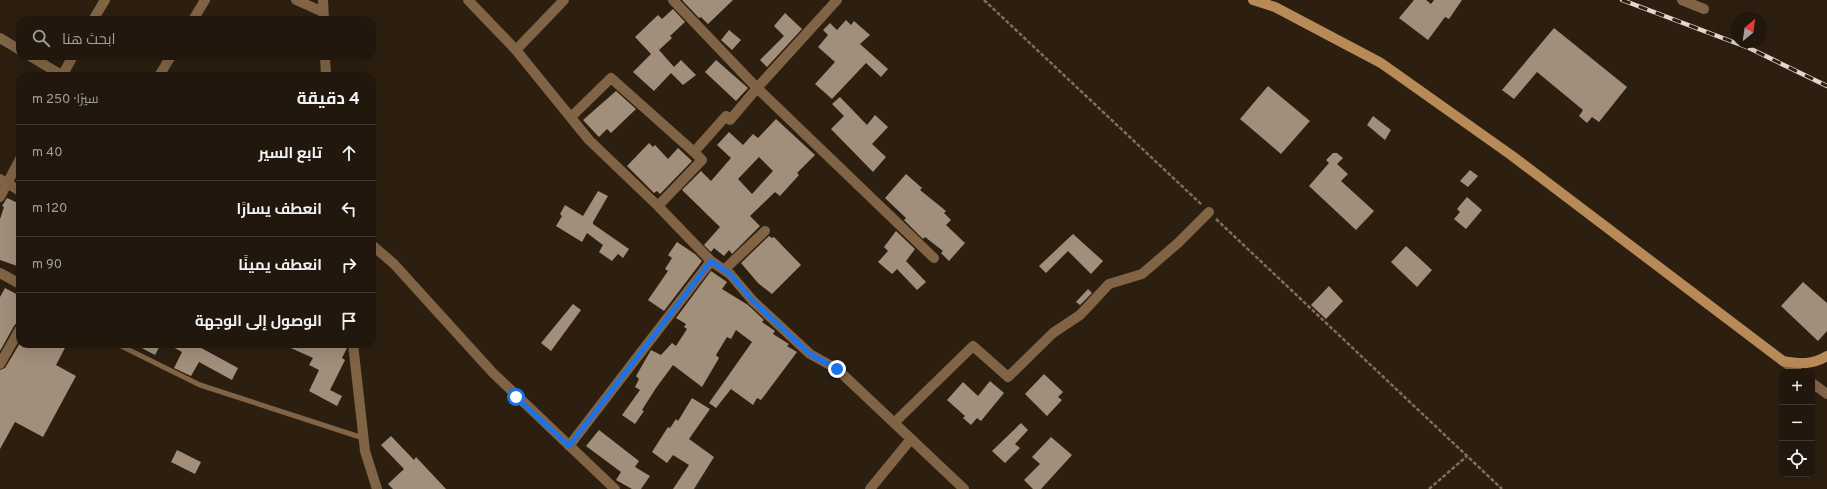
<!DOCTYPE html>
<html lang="ar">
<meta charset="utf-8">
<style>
body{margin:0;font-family:Overpass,Cairo,sans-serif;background:#2a2015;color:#f1f3f6;direction:rtl}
.controls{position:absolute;right:12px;bottom:12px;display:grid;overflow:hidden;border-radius:8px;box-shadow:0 4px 16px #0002}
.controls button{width:36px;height:36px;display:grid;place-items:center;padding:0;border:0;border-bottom:1px solid #3f362d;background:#22170c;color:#f1f3f6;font:20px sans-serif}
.compass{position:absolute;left:1731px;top:12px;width:36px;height:36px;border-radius:50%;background:#22170c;box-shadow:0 4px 16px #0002;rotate:29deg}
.stop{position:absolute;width:12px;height:12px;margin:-9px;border:3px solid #1a73e8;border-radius:50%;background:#fff}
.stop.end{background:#1a73e8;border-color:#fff;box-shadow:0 1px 4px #0008}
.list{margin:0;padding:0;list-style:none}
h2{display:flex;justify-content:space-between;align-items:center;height:52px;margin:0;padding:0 16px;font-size:17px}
h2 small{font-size:13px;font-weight:400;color:#a29f9d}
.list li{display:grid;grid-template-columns:26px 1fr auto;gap:12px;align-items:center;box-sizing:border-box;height:56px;padding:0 16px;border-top:1px solid #3f362d}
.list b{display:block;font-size:15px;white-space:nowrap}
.list em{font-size:13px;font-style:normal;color:#a29f9d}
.icon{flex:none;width:22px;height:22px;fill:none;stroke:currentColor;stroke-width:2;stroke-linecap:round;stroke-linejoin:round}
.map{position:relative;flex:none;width:1827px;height:489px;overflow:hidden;direction:ltr}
.search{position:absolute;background:#22170c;box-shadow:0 4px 16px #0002;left:16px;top:16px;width:360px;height:44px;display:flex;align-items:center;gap:10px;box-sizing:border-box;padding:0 14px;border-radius:12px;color:#a29f9d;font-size:15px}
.panel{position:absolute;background:#22170c;box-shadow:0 4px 16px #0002;left:16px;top:72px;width:360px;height:276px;border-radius:12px;direction:rtl}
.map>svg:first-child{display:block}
</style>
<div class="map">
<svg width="1827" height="489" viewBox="0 0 1827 489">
<rect width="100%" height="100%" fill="#2d1f10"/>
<path fill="#a18f7c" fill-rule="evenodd" d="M682,0h51l-25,24 -7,-7 -2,1z
M1414,0h12l5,4 3,-4h28l-13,19 -4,-2 -17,23 -29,-22z
M673,9l12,13 -15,14 2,2 -13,12 15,17 7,-7 15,15 -13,10 -12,-12 -17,18 -21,-19 18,-18 -16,-17 23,-22 4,4z
M785,13l17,16 -35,38 -7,-7 24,-24 -10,-10z
M846,20l5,5 3,-4 16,14 -10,9 28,25 -7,8 -15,-14 -34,36 -17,-15 20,-22 -17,-15 10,-12 -5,-5 7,-7 7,7z
M1554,28l73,59 -28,35 -7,-5 -5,6 -8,-7 4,-6 -46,-38 -23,27 -12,-9z
M729,30l12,10 -9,10 -11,-10z
M716,60l32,28 -12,13 -31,-29z
M1268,86l42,35 -29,33 -41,-35z
M616,91l20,18 -25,24 -4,-4 -8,8 -16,-17z
M840,97l27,28 8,-10 13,12 -16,17 14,13 -13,15 -42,-43 13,-13 -12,-12z
M1373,116l18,14 -6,10 -18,-15z
M776,119l39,36 -18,18 2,2 -19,21 -5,-4 -25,24 10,10 -28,28 -3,-4 -5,6 -10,-8 -3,4 -7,-7 16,-18 -38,-37 19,-19 10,10 20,-23 -14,-13 12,-13 14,13 10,-11 5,4zM759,157l14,14 -21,23 -14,-15z
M649,143l4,4 2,-2 13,14 10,-11 14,13 -32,33 -3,-3 -3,2 -27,-27z
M1333,153h4l6,5 -6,6 11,10 -7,7 33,30 -18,19 -47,-44 20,-23 -3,-3z
M1470,170l8,6 -10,11 -8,-6z
M906,174l16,14 -2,2 26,21 -2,2 7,7 -5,5 19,18 -16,18 -8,-8 2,-2 -18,-14 -2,2 -19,-19 2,-2 -21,-20z
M598,191l10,5 -15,26v2l36,25 -6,9 -5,-4 -6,7 -13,-9 4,-7 -16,-12 -5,9 -26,-16 6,-10 -2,-2 5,-9 18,11z
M1467,197l15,13 -16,19 -12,-10 6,-7 -3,-3z
M7,198l13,6v63l-20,-7v-41l4,-12 -2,-1z
M896,231l19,18 -9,12 20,21 -9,8 -20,-21 -5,5 -14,-12 10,-11 -4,-4z
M1073,234l30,27 -12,13 -23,-23 -22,22 -7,-7z
M769,236l3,2 2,-1 27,28 -29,29 -14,-11 -17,-20z
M677,242l18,12 7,7 -38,50 -16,-11 20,-29 -3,-2 7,-11 -4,-3z
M1406,246l26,24 -15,17 -26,-25z
M711,271l16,11 -5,7 26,16 16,15 -2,2 13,9 -2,3 16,10 -2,2 10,6 -36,48 -4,-2 -4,7 -22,-16 -15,19 -7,-5 43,-61 -16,-12 -5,9 -4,-2 -11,18 3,3 -17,29 -29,-22 -17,23 -14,22 2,1 -9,13 -13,-9 18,-25 -5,-3 4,-8 -3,-3 15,-26 10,5 11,-12 4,3 11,-17 -3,-2 2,-3 -10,-6z
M1803,282l24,21v28l-9,10 -37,-35z
M1329,286l14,15 -17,18 -15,-14z
M5,288l15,8v23l-6,7 -14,25v-54z
M1088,289l4,4 -12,12 -4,-3z
M573,304l8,6 -30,41 -10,-8z
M20,343l47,1 -11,21 20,11 -33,61 -28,-15 -15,27v-79l5,-2z
M134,344h27l-6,11z
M167,344h27l44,24 -6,12 -33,-18 -8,14 -17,-8 8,-16z
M282,344h58l7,4 -5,10 3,2 -15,30 12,6 -5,10 -28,-15 10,-21 -10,-5 4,-7z
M1044,374l19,18 -5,5 4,3 -15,16 -22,-22z
M990,381l14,12 -23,28 -4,-3 -6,7 -8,-7 2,-2 -18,-16 16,-18 15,14z
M692,398l18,11 -21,30 25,18 -20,32h-21l16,-24 -16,-10 -6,8 -15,-11 16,-25 2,1 6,-9 2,2z
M1021,423l7,7 -13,14 5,4 -15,15 -13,-12z
M599,430l40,31 -4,6 15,9 -9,13h-9l-16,-9 5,-8 -35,-26z
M391,436l23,24 2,-3 30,32h-53l-5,-5 16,-15 -23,-24z
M1051,437l21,18 -31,34h-8l-9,-9 16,-16 -8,-7z
M177,450l24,12 -6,12 -24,-12z"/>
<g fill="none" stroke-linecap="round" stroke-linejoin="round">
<path stroke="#7c6f62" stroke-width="2.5" stroke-dasharray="4 2" stroke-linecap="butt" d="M984,0l218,205
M1216,219l286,270
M1429,489l38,-33"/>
<path stroke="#816446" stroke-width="5" d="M117,344l83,41 163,53"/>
<path stroke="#816446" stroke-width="10" d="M296,0l27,12
M323,0l1,20
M468,0l48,50 73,90 69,66 53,55 19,13 23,27 57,53 27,15 127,120
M673,0l84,88 177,170
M1682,0l22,9
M93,20l12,-20
M193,20l12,-20
M0,38l20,12
M516,50l48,-50
M30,56l33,20
M325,56l1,20
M62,76l11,-20
M159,76l12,-20
M571,117l40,-39 83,74
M0,179l20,12
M0,197l20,-38
M658,206l44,-46 -8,-8 32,-36 4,4 27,-32 80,-88
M372,245l22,19 99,109 122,116
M724,270l41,-39
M0,273l20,11
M353,344l12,107 12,38
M1783,361l15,11
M0,364l20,-35
M1812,383l15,11
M894,423l79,-77 35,31 45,-44 27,-18 29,-31 33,-10 36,-31 31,-31
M569,446l142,-185
M870,489l41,-50"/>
<path stroke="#b88a57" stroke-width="10" d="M1253,0l22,7 106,56 130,92 272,206c16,3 30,4 44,-5"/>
<defs>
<path id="rail" d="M1622,0l127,48 78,38"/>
</defs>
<use href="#rail" stroke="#e1d7cc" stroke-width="4.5"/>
<use href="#rail" stroke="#2d1f10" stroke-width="3" stroke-dasharray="9" stroke-linecap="butt"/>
</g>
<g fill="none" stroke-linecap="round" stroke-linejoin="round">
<path stroke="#1a73e8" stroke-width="5" d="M516,397l53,49 142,-185 19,13 23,27 57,53 27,15"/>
</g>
</svg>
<div class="controls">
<button>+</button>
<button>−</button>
<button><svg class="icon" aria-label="locate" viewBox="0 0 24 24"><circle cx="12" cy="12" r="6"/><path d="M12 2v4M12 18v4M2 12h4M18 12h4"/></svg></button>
</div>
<svg class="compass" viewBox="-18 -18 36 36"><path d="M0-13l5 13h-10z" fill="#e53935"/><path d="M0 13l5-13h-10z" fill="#a29f9d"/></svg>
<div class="stop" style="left:516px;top:397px"></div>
<div class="stop end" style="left:837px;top:369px"></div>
<div class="search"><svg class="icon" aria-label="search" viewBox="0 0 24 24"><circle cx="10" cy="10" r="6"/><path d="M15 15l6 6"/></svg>ابحث هنا</div>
<section class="panel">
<h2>4 دقيقة<small>سيرًا · 250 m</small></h2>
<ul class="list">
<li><svg class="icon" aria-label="ahead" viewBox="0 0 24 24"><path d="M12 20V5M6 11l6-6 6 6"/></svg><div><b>تابع السير</b></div><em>40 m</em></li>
<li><svg class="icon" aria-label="left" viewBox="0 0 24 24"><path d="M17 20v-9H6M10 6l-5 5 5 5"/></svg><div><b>انعطف يسارًا</b></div><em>120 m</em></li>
<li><svg class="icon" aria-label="right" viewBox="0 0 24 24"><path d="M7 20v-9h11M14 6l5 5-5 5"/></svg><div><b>انعطف يمينًا</b></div><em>90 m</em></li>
<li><svg class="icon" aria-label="arrive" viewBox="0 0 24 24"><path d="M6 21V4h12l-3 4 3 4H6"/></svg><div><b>الوصول إلى الوجهة</b></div></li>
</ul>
</section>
</div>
